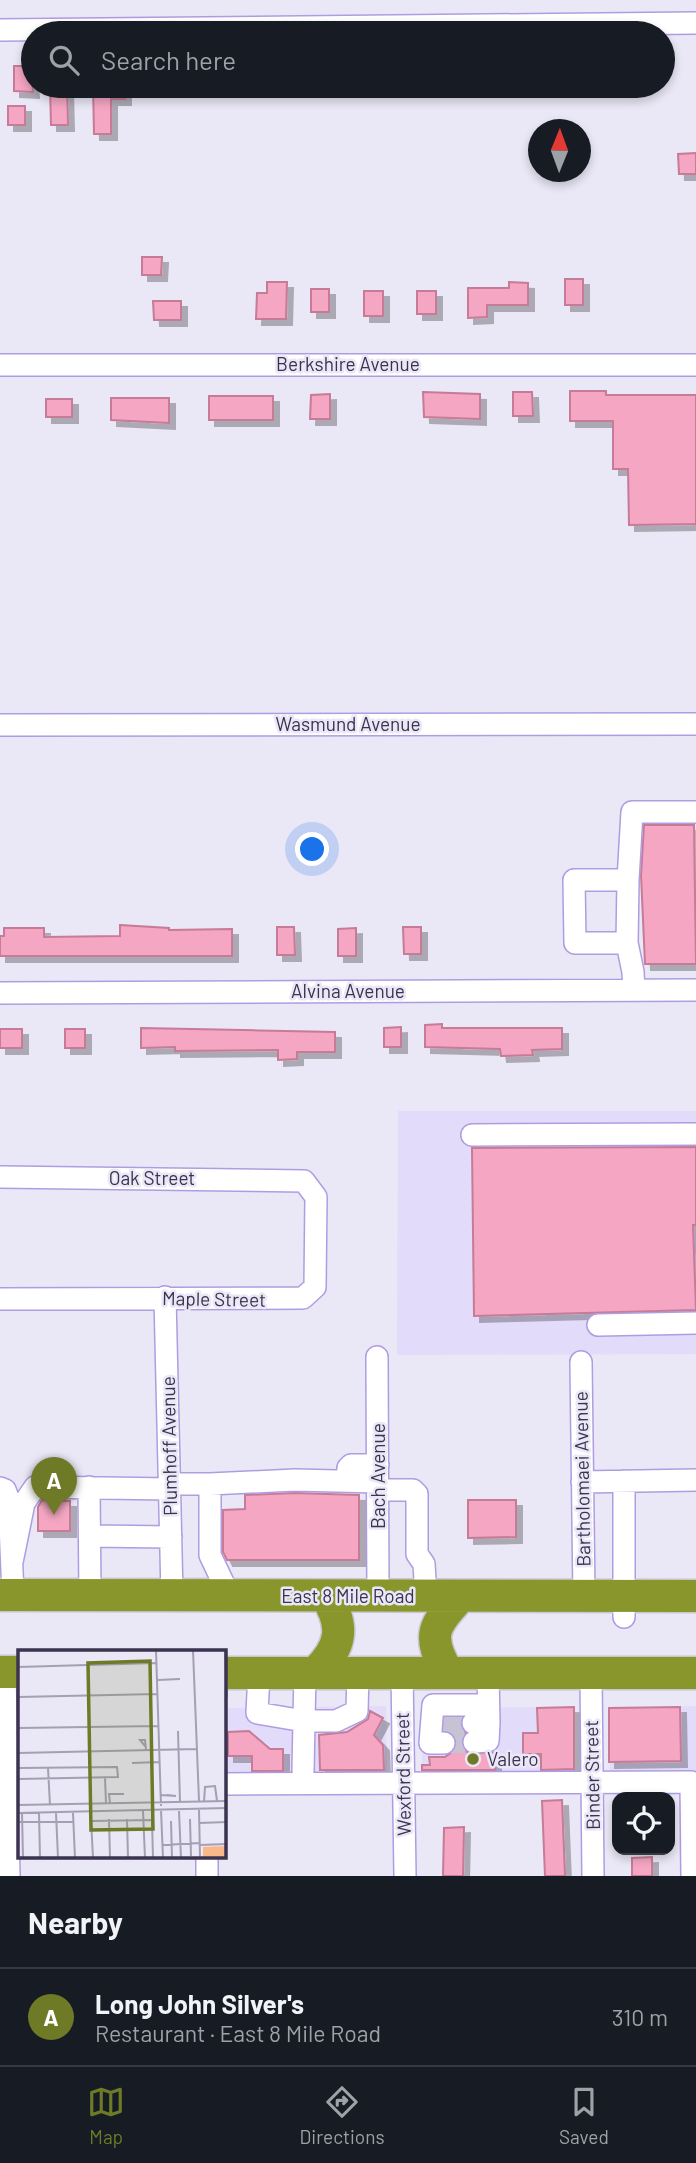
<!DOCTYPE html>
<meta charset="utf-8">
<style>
body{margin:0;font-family:Barlow,sans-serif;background:#242831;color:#f1f3f6}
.controls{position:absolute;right:21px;bottom:21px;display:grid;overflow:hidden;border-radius:14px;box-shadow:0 4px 10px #0003}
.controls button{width:63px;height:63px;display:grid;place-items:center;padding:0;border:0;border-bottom:2px solid #363941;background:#171b24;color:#f1f3f6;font:35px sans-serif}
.compass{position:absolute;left:528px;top:119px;width:63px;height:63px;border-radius:50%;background:#171b24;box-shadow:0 4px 10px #0003;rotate:1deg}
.you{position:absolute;left:313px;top:850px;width:24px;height:24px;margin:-18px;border:5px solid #fff;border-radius:50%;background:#1a73e8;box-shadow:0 0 0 10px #1a73e833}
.badge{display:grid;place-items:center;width:46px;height:46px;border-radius:50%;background:#6e7a26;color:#fff;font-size:23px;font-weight:700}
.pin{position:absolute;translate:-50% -58px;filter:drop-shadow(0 2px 4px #0008)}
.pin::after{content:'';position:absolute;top:37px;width:24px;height:21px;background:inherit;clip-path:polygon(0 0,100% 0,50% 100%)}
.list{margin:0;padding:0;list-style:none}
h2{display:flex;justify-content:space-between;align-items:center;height:91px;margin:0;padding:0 28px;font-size:30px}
h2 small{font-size:23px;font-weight:400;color:#9ea1a6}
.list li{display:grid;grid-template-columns:46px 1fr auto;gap:21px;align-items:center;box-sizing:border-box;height:98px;padding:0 28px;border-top:2px solid #363941}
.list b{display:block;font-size:26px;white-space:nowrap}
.list p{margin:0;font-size:23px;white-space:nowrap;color:#9ea1a6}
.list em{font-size:23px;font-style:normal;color:#9ea1a6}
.icon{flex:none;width:38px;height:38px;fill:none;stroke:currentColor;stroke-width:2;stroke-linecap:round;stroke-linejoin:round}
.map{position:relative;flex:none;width:696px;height:1876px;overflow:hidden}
.search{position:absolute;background:#171b24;box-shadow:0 4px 10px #0003;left:21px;right:21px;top:21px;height:77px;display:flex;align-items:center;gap:18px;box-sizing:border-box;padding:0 24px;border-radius:38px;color:#9ea1a6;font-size:26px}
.sheet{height:189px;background:#171b24}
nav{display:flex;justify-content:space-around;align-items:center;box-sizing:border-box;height:98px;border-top:2px solid #363941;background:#171b24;font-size:19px;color:#9ea1a6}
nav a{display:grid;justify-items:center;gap:4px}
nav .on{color:#6e7a26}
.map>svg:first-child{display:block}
</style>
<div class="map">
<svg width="696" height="1876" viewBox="0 0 696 1876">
<defs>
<filter id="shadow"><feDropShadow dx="6" dy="6" stdDeviation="0" flood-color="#0004"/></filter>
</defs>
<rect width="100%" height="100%" fill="#eae7f6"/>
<path fill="#e2dbfa" d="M398,1111h298v243l-299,1z
M386,1706l1,73 -160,2 -1,-73z
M696,1706v71l-86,1 -1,-70z
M574,1707l1,69 -153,2v-70z"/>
<path fill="#f4a6c2" stroke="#c67b96" stroke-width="2" filter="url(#shadow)" d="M14,66h17l2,26 -19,-1z
M50,86h17l1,39h-17z
M93,86h32v13h-14v35h-17z
M8,106h17v19h-17z
M696,153v21h-17l-1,-20z
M142,257h20l-1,18h-19z
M565,279h18v26h-18z
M267,282h20l-1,37h-30l1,-26h10z
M509,282l19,1v22h-41v12l-19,1v-30h41z
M311,289h18v23h-18z
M364,291h19v25h-19z
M417,291h19v23h-19z
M153,301h28v19h-27z
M570,391h36v4h90v129l-67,1 -1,-56h-15v-48h-43z
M423,392l57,2v25l-56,-2z
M513,392h19l1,24h-20z
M330,394v25h-20l1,-24z
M209,396h64v24h-64z
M111,398h58v25l-58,-3z
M46,399h26v18h-26z
M644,825h50l2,139h-51l-4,-89z
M120,925l49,3v2l63,-1v27h-232v-20h4v-8h40v9l76,-1z
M277,927h17l1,28h-18z
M403,927h18v27h-17z
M356,928v28h-18v-27z
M442,1024v4h120v21l-30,1 1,5 -32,1 -1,-7 -75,-2v-22z
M401,1027v20h-17v-19z
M141,1028l194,4v20h-38v7l-19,1v-10l-103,1v-4l-34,1z
M0,1029h22v19h-22z
M65,1029h20v19h-20z
M696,1147v78h-3l3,85 -222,6 -2,-168z
M295,1493l64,2v65h-132l-4,-8v-42l22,-1v-14z
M42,1500l28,1v30h-32v-24z
M468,1500h48v37l-48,1z
M574,1707v62l-33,1v-16h-18v-21h15l-1,-25z
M680,1707l1,54 -72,1v-54z
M370,1711l13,7 -9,17 9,10 1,25h-64l-1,-35 28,-3 21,-13z
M445,1718h16l-1,6 5,9 -4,11 7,9 27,-1v18h-73v-5h8l-1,-8h16l11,-8 -1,-13 -11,-6z
M249,1731l21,18h13v22h-31v-15h-24v-24z
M562,1800l3,76h-20l-3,-75z
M464,1827l-1,49h-20l1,-48z
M652,1857v19h-20v-18z"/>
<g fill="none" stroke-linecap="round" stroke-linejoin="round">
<path stroke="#c7c3d5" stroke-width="21" stroke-dasharray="21 10" stroke-linecap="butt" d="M443,1723h30
M444,1743l30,-1"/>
<defs>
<path id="minor" d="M0,30l696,-7
M0,365h696
M0,725l696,-1
M628,880l4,-68h64
M627,943h-52l-1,-63h54l-1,63 6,29 1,18
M0,993l696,-3
M472,1135l224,-1
M0,1177l304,4 12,16 -1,90 -12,11 -303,1
M165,1297l7,298
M598,1325l98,-2
M377,1357l1,239
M581,1362l3,234
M348,1481v-13l3,-3h27
M582,1482l114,-2
M170,1484h40
M89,1487l1,108
M0,1488l5,2 4,10 4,95
M378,1490h35l4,4v60l7,10 2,32
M90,1536l81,1
M12,1562l12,-59 11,-16 135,2
M229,1595l-19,-40v-71l85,-4 83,2
M624,1617v-136
M5,1672l4,204
M305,1672l-1,49h32l21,-10 1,-39
M402,1672l3,204
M259,1673l-2,40 47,8 -1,50
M591,1673l2,203
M473,1723h16l-1,-50
M474,1742l14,-1 1,-18
M444,1743h-14l3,-38h55
M224,1784l467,-2 1,94
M207,1857v19"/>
<path id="highway" d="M0,1595l696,1
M0,1672h19
M316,1672c26,-25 29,-46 10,-76
M224,1673h472
M448,1673c-22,-37 -15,-48 13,-77"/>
</defs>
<use href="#minor" stroke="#b09de1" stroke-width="24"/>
<use href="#highway" stroke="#c8c6ce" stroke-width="35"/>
<use href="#minor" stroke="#fff" stroke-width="21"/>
<use href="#highway" stroke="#88962b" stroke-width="32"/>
</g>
<circle fill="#6e7a26" stroke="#eae7f6" stroke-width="2.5" cx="473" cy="1759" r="7"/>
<g text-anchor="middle" stroke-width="5" stroke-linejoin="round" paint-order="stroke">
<g font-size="19" fill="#3b334f" stroke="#eae7f6">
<text x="348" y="371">Berkshire Avenue</text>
<text x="348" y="731">Wasmund Avenue</text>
<text x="348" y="998">Alvina Avenue</text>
<text x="152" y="1185">Oak Street</text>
<text transform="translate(214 1299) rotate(1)" y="7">Maple Street</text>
<text transform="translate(169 1446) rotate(-91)" y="7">Plumhoff Avenue</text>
<text transform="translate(378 1476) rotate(-90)" y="7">Bach Avenue</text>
<text transform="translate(582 1479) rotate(-91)" y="7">Bartholomaei Avenue</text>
<text x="348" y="1603">East 8 Mile Road</text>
<text transform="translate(403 1774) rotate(-91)" y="7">Wexford Street</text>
<text transform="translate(592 1775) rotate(-91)" y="7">Binder Street</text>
</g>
<g font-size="19" fill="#3b334f" stroke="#eae7f6" text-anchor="start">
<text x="487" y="1766">Valero</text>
</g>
</g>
<g transform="translate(18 1650)">
<rect width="208" height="208" fill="#eae7f6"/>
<path d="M208,196v12h-23v-11z" fill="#f9b889"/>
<path fill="none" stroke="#a49fb3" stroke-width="2" d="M138,0l5,156M175,0l6,151M207,0l2,47M0,17l138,-4M140,30l22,-1M0,47l139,-3M0,78l140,-2M160,81l2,71M127,96l-5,-6h5l1,10M0,103l179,-4M114,113l27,-1M0,118l99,-1 1,10 -100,2M30,118l2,37M87,128l1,25M143,145l15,1 -9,-1M186,152l1,-15 10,-1 2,15M92,153l-1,-9h15M0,155l209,-4M143,160l2,48M181,160l1,48M125,161l2,47M161,161l2,47M0,163l209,-5M4,163l1,45M21,163l1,45M38,163l2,45M55,163l2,45M73,169l2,39M91,169l1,39M109,169l1,39M172,169l1,37M73,171l61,-1 1,38M153,171l1,37M0,172h24M24,172h32M181,173l28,-1M145,195l37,-2M182,195l27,-1"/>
<path fill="#6e7a26" fill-opacity="0.15" stroke="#6e7a26" stroke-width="3.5" d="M132,11l3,168 -62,1 -3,-167z"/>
<rect width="208" height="208" fill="none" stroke="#3b334f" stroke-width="3.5"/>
</g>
</svg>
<div class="controls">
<button><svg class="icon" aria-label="locate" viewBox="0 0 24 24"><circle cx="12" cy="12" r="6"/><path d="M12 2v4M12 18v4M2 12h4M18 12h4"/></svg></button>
</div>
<svg class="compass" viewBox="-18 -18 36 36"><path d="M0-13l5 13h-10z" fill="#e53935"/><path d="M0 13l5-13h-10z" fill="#9ea1a6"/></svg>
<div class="you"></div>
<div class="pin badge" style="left:54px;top:1515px">A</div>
<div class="search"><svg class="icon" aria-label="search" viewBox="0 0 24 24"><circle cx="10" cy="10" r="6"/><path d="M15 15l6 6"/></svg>Search here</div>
</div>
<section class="sheet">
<h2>Nearby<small></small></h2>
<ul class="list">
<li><span class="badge">A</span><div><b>Long John Silver's</b><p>Restaurant · East 8 Mile Road</p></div><em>310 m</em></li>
</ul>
</section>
<nav>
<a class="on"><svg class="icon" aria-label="map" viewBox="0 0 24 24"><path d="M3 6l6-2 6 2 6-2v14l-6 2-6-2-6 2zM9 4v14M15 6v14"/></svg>Map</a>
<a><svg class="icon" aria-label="directions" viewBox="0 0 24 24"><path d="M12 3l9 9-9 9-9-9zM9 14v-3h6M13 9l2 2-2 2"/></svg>Directions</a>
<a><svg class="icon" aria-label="saved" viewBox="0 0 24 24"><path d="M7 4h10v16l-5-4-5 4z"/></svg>Saved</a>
</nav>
